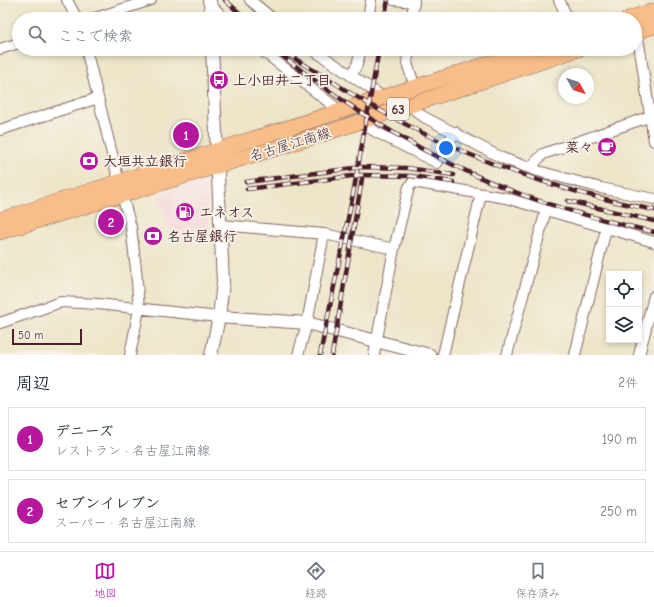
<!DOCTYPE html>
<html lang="ja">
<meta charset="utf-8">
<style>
body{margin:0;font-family:"Comic Neue","Klee One",sans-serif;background:#f2f2f3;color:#1f2937}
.controls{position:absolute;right:12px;bottom:12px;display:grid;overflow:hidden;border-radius:0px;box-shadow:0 2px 6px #0003}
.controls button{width:36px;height:36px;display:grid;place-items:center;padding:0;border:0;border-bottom:1px solid #e0e1e3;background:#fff;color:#1f2937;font:20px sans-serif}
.compass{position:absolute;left:558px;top:68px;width:36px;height:36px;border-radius:50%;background:#fff;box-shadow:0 2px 6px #0003;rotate:129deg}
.scale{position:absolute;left:12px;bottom:10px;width:70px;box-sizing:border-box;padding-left:4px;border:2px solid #4a1f2b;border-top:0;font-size:11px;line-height:14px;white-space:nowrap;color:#4a1f2b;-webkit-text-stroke:3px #f7f3e8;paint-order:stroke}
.you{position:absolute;left:446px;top:148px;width:14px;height:14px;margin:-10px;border:3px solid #fff;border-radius:50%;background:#1a73e8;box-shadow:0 0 0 6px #1a73e833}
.badge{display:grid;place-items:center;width:26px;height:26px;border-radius:50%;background:#b5179e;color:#fff;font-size:13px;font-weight:700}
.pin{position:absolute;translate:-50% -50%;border:2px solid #fff;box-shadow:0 1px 4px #0006}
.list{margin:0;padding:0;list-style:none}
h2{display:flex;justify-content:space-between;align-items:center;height:52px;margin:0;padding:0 16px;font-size:17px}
h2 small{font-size:13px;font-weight:400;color:#747a83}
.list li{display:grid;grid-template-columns:26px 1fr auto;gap:12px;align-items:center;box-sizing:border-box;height:64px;margin:0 8px 8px;padding:0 8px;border:1px solid #e0e1e3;border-radius:0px}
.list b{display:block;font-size:15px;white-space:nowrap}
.list p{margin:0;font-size:13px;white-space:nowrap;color:#747a83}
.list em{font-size:13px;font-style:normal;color:#747a83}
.icon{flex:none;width:22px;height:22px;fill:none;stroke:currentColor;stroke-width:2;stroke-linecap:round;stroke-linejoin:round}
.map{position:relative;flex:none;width:654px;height:355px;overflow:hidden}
.search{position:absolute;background:#fff;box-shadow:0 2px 6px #0003;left:12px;right:12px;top:12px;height:44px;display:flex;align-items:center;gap:10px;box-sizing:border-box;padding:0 14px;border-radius:22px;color:#747a83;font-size:15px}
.sheet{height:196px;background:#fff}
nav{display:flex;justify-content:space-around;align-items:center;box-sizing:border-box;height:56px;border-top:1px solid #e0e1e3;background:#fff;font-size:11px;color:#747a83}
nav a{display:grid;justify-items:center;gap:2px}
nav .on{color:#b5179e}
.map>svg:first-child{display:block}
</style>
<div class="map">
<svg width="654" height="355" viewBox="0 0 654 355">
<rect width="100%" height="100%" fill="#f7f3e8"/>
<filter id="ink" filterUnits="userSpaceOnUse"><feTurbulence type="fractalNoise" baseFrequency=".025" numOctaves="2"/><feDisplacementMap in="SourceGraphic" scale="8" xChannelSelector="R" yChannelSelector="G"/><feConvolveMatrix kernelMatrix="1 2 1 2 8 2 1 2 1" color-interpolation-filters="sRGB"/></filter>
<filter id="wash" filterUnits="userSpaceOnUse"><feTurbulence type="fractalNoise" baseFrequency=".012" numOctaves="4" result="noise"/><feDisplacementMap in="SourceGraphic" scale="16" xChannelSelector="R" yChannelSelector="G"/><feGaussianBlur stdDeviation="0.9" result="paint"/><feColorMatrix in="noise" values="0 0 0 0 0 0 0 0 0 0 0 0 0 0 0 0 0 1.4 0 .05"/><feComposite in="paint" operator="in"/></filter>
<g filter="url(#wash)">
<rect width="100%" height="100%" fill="#ede5c8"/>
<path fill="#f6cfd8" d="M197,180h4l5,12 2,44 -38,1 -1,-7 -12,-35z"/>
</g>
<g filter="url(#ink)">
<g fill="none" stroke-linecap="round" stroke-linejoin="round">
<defs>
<path id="minor" d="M67,0l10,19
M250,0l23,19
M394,0l20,2
M559,0l9,19
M208,2l17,17
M92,19l59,-19
M368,19l3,-19
M412,19l2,-19
M637,31l17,110
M0,49l19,-6
M86,49l33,133
M260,49l79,61
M312,49l71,48
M409,49l-2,14 8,24
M351,76l6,-11 4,-16
M411,105l5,6 8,6 78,41 36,13 63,17 53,11
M360,122l16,10 61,31 18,-31
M0,130l98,-32
M530,168l13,-14 108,-38
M122,195l9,32 5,42 3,40 -9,46
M221,225l103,9 70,15
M0,323l61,-21 37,2 121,13
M298,355l9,-32 17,-89
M374,355l20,-106 15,-62 4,-5 93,16 148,44
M443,355l38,-161
M507,355l39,-145
M575,355l31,-126
M639,355l15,-59"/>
<path id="tertiary" d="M210,0l1,19
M219,317l88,6 123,32
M211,355l8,-38 4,-35 -11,-233"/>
<path id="primary" d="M628,19l26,-8
M635,32l19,-6
M0,220l534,-171
M0,232l329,-100 250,-83"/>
</defs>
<use href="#minor" stroke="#836462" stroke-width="12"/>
<use href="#tertiary" stroke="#836462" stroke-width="14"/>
<use href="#primary" stroke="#836462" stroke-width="16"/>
<use href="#minor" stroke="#fff" stroke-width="10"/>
<use href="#tertiary" stroke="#fff" stroke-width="12"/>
<use href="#primary" stroke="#f8bd88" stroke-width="15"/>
<defs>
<path id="rail" d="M225,0l21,19
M384,19l4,-19
M274,49c75,61 158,112 249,146 42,16 87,27 131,37
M287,53c14,11 31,19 46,29 97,63 207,106 321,128
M246,182l116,-15 45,1 47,7
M247,189l113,-14 51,1 42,6
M568,201l86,20
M320,355l34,-166 25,-140
M332,355l30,-176"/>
</defs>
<use href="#rail" stroke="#4a1f2b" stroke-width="4.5"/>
<use href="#rail" stroke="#f7f3e8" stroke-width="3" stroke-dasharray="9" stroke-linecap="butt"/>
</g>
</g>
<defs>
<symbol id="bus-disc" viewBox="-11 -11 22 22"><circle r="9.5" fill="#b5179e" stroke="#f7f3e8"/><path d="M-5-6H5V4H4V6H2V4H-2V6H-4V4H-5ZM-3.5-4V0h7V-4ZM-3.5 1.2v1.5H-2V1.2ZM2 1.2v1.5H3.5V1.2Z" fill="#fff"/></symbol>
<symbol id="cafe-disc" viewBox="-11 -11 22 22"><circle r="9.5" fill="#b5179e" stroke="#f7f3e8"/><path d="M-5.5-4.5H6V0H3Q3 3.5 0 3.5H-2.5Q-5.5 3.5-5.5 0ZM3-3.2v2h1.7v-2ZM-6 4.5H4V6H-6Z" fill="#fff"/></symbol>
<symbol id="bank-disc" viewBox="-11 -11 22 22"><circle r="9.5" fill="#b5179e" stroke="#f7f3e8"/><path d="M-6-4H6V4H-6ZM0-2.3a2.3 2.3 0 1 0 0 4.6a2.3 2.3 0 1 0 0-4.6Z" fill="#fff"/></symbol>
<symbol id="fuel-disc" viewBox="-11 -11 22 22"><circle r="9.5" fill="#b5179e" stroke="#f7f3e8"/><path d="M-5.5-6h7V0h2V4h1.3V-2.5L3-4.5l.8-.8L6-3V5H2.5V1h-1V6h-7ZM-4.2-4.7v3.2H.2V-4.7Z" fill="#fff"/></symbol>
</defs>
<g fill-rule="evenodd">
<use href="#bus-disc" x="208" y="69" width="22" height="22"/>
<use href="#cafe-disc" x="596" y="136" width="22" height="22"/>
<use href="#bank-disc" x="78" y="150" width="22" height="22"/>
<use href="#fuel-disc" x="174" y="201" width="22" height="22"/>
<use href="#bank-disc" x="142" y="225" width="22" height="22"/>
</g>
<g text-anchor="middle" stroke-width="3.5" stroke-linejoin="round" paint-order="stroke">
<rect fill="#f7f3e8" stroke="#7e5f64" stroke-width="1" x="387" y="98" width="22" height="22" rx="3"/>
<g font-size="13" font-weight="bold" fill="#4a1f2b">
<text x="398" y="114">63</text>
</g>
<g font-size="14" font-weight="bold" fill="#4a1f2b" stroke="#f7f3e8" text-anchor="start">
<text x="233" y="85">上小田井二丁目</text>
<text x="593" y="152" text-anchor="end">菜々</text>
<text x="103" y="166">大垣共立銀行</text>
<text x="199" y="217">エネオス</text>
<text x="167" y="241">名古屋銀行</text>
</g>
<g font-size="14" fill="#4a1f2b" stroke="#f7f3e8">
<text transform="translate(290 144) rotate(-17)" y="5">名古屋江南線</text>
</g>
</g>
</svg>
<div class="controls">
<button><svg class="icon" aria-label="locate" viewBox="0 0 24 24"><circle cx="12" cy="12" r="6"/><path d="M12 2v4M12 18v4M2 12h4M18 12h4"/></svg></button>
<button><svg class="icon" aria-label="layers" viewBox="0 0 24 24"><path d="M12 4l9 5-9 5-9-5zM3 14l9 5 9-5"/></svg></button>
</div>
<svg class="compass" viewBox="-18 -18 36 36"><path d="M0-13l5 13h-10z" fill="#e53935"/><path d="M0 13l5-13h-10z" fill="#747a83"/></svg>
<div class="scale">50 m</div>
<div class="you"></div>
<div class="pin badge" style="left:186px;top:135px">1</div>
<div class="pin badge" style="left:111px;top:222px">2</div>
<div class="search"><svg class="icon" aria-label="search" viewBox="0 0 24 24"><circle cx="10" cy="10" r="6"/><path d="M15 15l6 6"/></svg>ここで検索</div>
</div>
<section class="sheet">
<h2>周辺<small>2件</small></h2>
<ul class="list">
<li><span class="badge">1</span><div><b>デニーズ</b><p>レストラン · 名古屋江南線</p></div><em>190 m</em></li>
<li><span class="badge">2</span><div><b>セブンイレブン</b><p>スーパー · 名古屋江南線</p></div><em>250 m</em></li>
</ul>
</section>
<nav>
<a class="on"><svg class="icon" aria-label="map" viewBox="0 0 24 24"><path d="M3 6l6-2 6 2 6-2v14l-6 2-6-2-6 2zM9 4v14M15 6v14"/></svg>地図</a>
<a><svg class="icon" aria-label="directions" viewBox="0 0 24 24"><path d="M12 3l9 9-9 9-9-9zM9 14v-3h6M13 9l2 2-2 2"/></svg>経路</a>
<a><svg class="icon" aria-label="saved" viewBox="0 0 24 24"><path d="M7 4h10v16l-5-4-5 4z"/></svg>保存済み</a>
</nav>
